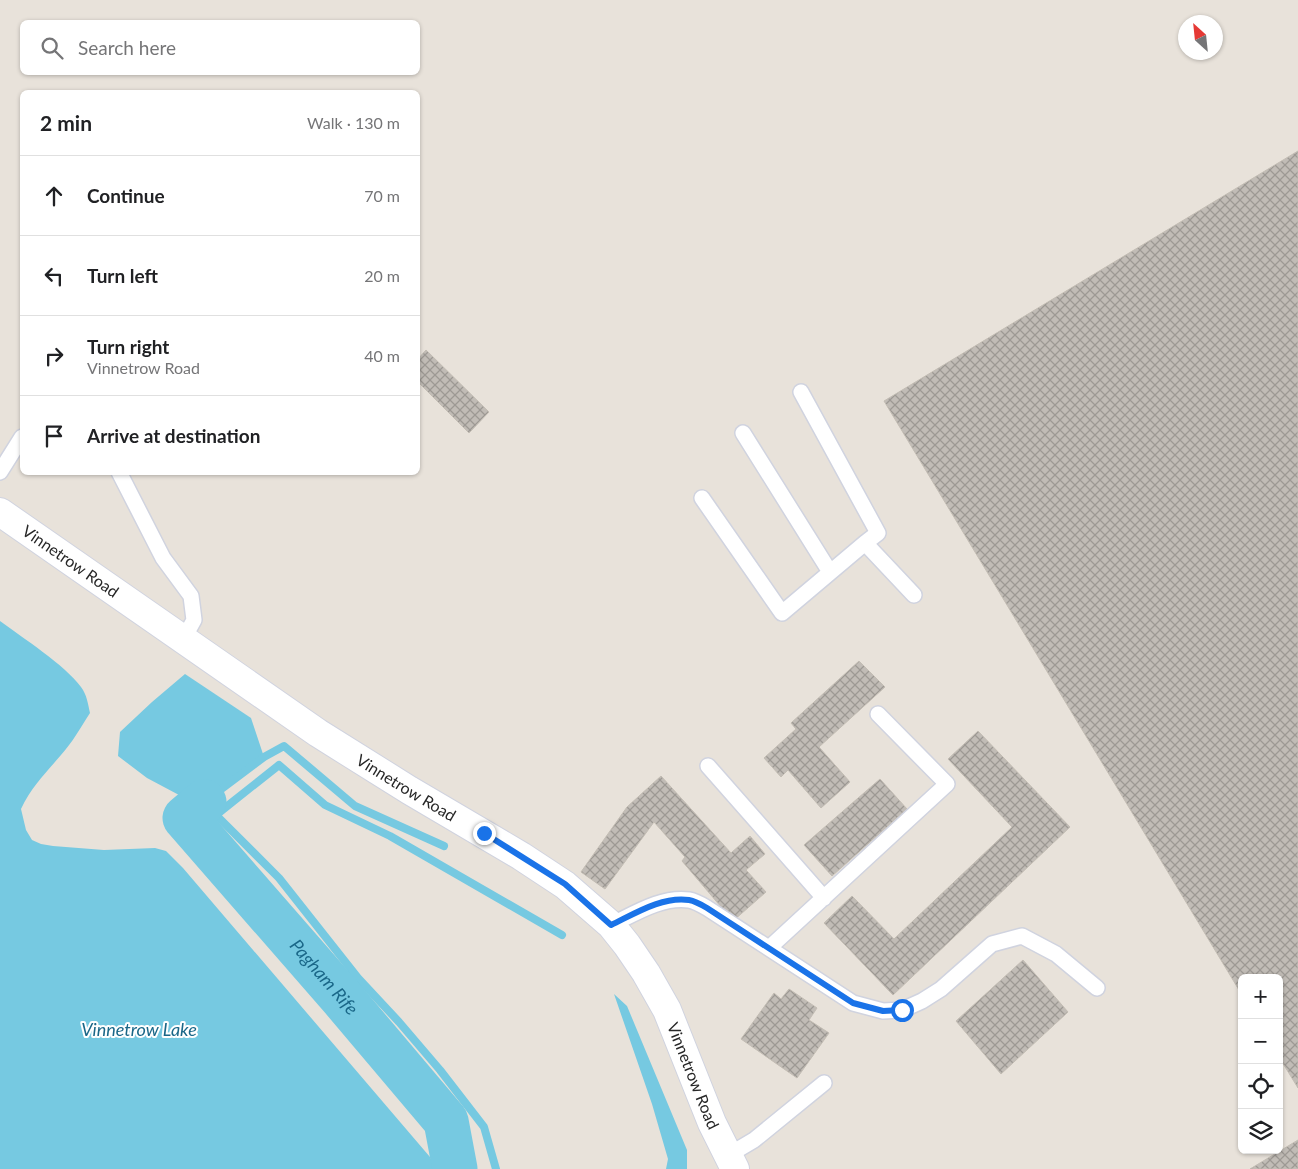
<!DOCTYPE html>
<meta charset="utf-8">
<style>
body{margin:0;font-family:Lato,sans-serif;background:#f2f2f2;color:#202124}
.controls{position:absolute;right:15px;bottom:15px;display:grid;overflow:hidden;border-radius:8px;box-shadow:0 1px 4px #0004}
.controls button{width:45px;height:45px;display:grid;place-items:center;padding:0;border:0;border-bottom:1px solid #e0e0e0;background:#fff;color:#202124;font:25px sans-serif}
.compass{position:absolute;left:1178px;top:15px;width:45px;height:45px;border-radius:50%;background:#fff;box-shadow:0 1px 4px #0004;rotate:333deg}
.stop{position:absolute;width:15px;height:15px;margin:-11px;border:4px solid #1a73e8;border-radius:50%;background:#fff}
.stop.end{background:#1a73e8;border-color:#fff;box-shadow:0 1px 5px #0008}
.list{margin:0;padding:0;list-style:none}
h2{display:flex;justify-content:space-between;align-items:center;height:65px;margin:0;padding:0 20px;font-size:21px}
h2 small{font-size:16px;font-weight:400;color:#757577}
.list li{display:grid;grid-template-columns:32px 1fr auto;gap:15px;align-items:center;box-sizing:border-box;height:80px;padding:0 20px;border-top:1px solid #e0e0e0}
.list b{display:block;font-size:19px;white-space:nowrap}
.list p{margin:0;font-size:16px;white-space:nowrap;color:#757577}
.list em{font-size:16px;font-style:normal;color:#757577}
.icon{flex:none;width:28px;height:28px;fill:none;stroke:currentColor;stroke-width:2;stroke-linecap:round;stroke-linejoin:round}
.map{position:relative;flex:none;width:1298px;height:1169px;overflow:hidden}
.search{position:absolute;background:#fff;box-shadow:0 1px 4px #0004;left:20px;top:20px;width:400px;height:55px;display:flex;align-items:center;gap:12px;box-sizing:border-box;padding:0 18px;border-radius:8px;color:#757577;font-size:19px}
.panel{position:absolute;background:#fff;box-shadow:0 1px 4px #0004;left:20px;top:90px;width:400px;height:385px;border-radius:8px}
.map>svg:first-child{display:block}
</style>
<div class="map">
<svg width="1298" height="1169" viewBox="0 0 1298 1169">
<defs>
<pattern id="building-cross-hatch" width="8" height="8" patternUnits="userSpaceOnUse" patternTransform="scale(1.25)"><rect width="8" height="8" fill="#c1bcb6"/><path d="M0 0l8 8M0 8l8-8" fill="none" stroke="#9d9994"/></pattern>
</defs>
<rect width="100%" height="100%" fill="#e8e2da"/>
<path fill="#76c9e1" d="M0,621c23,17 65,44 81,66 6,8 7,17 9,26 -9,14 -18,30 -29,42 -16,19 -29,31 -40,54l5,21 6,10 9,4 12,2 51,4 51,-2 11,3 17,17 247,289 5,12h-435z
M185,674l66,44 13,39 -60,45 -25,-7 -32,-17 -29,-22 2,-24 32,-30z
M614,994l13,12 60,144v19h-21l2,-10 -16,-55z"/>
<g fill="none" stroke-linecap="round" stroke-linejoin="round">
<path stroke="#76c9e1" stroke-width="8" d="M204,802l60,-45 20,-11 71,60 89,40
M496,1169l-12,-42 -44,-57 -41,-48 -41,-44 -79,-100 -63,-63 63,-50 46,40 65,31 172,99"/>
<path stroke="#76c9e1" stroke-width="45" id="s1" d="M204,802l-19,16 157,180 104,123 9,48"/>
</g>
<path fill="url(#building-cross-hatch)" stroke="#c3bdb4" d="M1298,151v937l-19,-31v-79h-37v17l-358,-594z
M426,350l63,62 -20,21 -51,-51v-23z
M859,661l26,26 -66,60 31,35 -29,26 -33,-38 -7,7 -17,-19 32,-29 -5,-6z
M978,731l92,96 -177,168 -69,-72 28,-27 42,43 118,-112 -64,-68z
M661,776l70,77 19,-17 15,18 -19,16 20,22 -33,29 -51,-60 3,-4 -31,-35 -49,67 -24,-17 46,-65z
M880,779l27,30 -75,67 -28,-31z
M1023,960l45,52 -67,62 -45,-53z
M789,989l28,19 -8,12 20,13 -32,45 -56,-39 33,-46 7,6z
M1298,1140v29h-48z"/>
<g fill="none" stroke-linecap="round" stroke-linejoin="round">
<defs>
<path id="service" d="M801,392l77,141 -13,10
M743,433l87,139
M0,472l22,-35
M119,472l44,86 28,38 3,24 -11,20
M702,498l80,115 83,-70 49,52
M708,766l116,132
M611,925c23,-11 51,-29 78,-25 6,1 13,5 18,8l146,95 30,8 19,-1 20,-9 19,-12 51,-45 30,-8 34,18 41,34
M769,948l178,-164 -69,-70
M727,1156l27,-16 70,-57"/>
<g id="tertiary">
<path id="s2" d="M0,512l318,221 91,57 112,66 44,29 46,40 16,20 19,28 21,37 45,113 23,46"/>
</g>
</defs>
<use href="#service" stroke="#d0d3df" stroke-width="18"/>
<use href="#tertiary" stroke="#d0d3df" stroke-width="30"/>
<use href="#service" stroke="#fff" stroke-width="15"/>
<use href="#tertiary" stroke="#fff" stroke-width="28"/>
</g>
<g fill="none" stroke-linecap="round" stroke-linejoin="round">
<path stroke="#1a73e8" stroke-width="6" d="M484,833l81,51 46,41c23,-11 51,-29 78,-25 6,1 13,5 18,8l146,95 30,8 19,-1"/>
</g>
<g text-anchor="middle" stroke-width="4" stroke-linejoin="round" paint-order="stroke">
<g font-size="16" fill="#272727" stroke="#fff">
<text dy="6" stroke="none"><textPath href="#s2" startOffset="86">Vinnetrow Road</textPath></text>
<text dy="6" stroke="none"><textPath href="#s2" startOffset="491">Vinnetrow Road</textPath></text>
<text dy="6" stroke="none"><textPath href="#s2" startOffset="911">Vinnetrow Road</textPath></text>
</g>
<g font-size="18" font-style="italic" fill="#1a6788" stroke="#fff">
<text dy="6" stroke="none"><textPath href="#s1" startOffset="236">Pagham Rife</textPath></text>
<text x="139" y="1036">Vinnetrow Lake</text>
</g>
</g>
</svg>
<div class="controls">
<button>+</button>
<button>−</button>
<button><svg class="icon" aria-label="locate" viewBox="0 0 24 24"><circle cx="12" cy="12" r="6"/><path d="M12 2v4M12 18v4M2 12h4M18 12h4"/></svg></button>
<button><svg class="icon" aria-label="layers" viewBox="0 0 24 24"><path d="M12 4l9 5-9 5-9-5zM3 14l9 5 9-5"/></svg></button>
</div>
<svg class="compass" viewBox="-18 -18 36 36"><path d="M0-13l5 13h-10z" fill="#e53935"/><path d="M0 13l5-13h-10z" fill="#757577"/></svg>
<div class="stop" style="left:902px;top:1010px"></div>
<div class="stop end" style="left:484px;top:833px"></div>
<div class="search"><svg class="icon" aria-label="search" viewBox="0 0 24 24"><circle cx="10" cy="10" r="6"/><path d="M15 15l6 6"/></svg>Search here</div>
<section class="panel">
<h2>2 min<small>Walk · 130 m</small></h2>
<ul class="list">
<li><svg class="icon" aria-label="ahead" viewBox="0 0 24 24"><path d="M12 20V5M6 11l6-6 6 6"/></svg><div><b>Continue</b></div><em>70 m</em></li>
<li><svg class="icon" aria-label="left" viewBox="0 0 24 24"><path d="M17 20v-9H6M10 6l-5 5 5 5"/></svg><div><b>Turn left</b></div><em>20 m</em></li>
<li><svg class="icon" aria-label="right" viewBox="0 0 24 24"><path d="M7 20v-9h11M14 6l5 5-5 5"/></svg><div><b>Turn right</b><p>Vinnetrow Road</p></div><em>40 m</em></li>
<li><svg class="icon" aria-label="arrive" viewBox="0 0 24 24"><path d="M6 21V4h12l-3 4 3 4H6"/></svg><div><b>Arrive at destination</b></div></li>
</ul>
</section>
</div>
